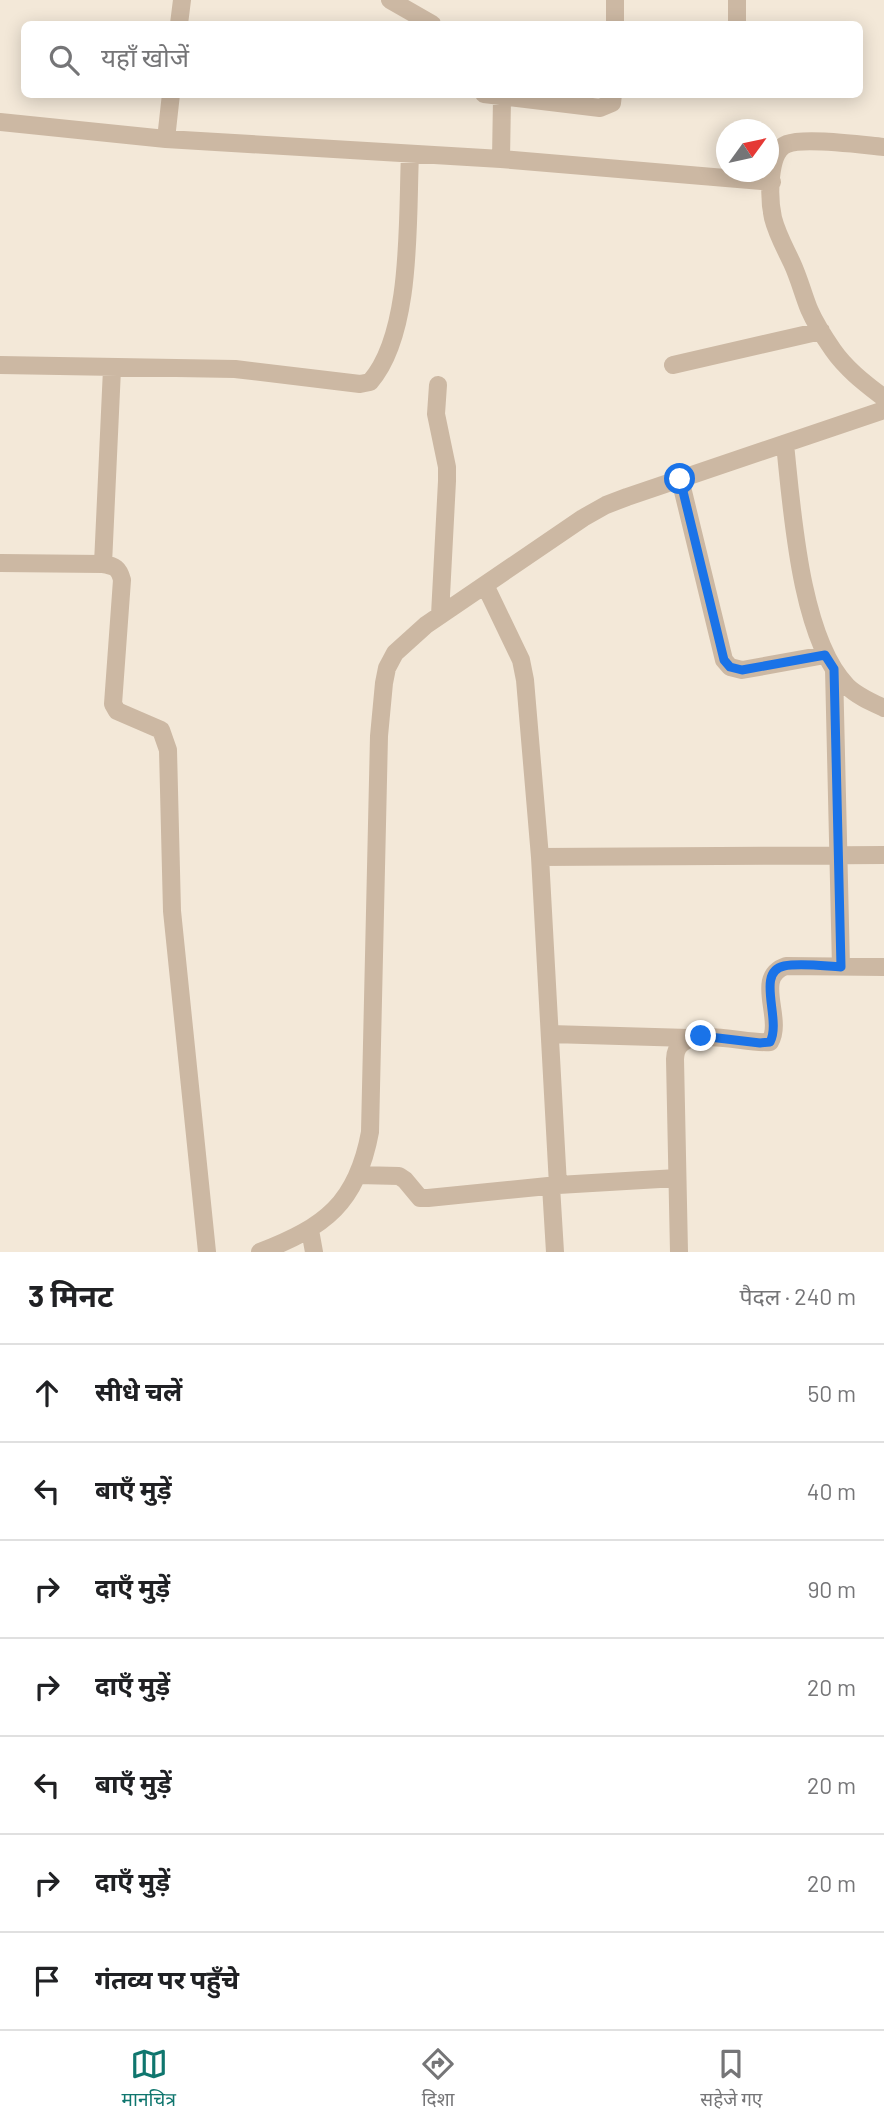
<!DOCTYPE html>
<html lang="hi">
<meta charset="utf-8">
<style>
body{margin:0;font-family:Barlow,"Noto Sans Devanagari",sans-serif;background:#f2f2f2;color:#202124}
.compass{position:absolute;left:716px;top:119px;width:63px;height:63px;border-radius:50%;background:#fff;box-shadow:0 4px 18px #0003;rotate:57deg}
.stop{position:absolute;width:21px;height:21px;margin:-16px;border:5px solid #1a73e8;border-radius:50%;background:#fff}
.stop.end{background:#1a73e8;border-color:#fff;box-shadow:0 2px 7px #0008}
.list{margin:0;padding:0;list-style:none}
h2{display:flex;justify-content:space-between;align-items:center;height:91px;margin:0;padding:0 28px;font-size:30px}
h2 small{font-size:23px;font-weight:400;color:#757577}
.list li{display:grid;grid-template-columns:46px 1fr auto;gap:21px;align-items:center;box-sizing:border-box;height:98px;padding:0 28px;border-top:2px solid #e0e0e0}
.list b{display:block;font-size:26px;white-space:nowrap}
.list em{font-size:23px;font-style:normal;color:#757577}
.icon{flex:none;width:38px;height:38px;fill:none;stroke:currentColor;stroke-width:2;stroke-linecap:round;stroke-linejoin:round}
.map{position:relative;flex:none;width:884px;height:1252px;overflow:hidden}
.search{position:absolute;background:#fff;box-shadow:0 4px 18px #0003;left:21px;right:21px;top:21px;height:77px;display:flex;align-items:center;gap:18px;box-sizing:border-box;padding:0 24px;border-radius:10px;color:#757577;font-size:26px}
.sheet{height:777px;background:#fff}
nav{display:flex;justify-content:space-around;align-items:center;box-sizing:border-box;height:98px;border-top:2px solid #e0e0e0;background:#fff;font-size:19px;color:#757577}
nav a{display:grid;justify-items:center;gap:4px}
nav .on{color:#0f766e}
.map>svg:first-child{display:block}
</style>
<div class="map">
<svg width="884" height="1252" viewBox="0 0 884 1252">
<rect width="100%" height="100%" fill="#f3e8d8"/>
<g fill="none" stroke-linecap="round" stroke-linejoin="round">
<path stroke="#ccb8a3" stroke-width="18" d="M390,0l42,24
M737,0v24
M179,24l3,-24
M615,24v-24
M484,94l116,14 12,-5 1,-9
M0,122l166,17 335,20 271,23
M166,139l5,-45
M884,147c-22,-2 -79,-10 -97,-3 -20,8 -18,56 -14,74 4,16 12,30 19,45 7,15 11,31 17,46 6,14 15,28 24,41 14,20 33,34 51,48
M501,159l1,-61
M0,365l235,4 125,15 10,-2c43,-49 37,-164 40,-228
M673,365l148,-34
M438,385l-2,29 11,53v14l-7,134
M785,444c7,65 15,194 62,242 10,10 24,16 37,22
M680,479l44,181 6,7 12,3 83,-15
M0,563l103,1c12,2 16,4 19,16l-9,124 4,7 44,19 7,20 4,161 35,341
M103,564l9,-195
M485,585l36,75 4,20 15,177 18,328
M834,669l7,298
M540,857l344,-2
M550,1034l139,4
M358,1175l41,1 6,4 15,18h8l130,-13 119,-7
M551,1186l4,66
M310,1230l4,22
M260,1252c65,-25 97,-49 110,-120l9,-396 5,-53 3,-15 8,-15 31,-28 157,-107 23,-13 21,-8 257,-87
M679,1252l-4,-193c1,-39 69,-14 95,-17 14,-24 -17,-65 16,-76l98,1"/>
</g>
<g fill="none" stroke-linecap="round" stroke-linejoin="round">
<path stroke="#1a73e8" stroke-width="9" d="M680,479l44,181 6,7 12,3 83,-15 9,14 7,298c-18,-1 -40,-4 -57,-1 -29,6 -2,54 -14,76l-10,1 -59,-7"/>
</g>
</svg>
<svg class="compass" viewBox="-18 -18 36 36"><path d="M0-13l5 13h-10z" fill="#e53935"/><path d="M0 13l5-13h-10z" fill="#757577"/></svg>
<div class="stop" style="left:680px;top:479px"></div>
<div class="stop end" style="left:701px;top:1036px"></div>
<div class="search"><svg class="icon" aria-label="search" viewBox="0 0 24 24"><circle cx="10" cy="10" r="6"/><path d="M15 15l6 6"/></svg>यहाँ खोजें</div>
</div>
<section class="sheet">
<h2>3 मिनट<small>पैदल · 240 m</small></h2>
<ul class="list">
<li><svg class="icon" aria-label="ahead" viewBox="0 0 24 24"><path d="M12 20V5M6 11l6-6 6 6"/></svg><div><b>सीधे चलें</b></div><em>50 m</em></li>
<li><svg class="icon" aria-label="left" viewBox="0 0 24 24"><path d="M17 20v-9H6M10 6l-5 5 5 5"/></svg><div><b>बाएँ मुड़ें</b></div><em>40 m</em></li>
<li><svg class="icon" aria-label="right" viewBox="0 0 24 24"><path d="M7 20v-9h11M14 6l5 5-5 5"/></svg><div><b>दाएँ मुड़ें</b></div><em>90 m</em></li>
<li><svg class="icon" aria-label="right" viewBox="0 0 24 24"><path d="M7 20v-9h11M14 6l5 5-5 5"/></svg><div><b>दाएँ मुड़ें</b></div><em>20 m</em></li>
<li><svg class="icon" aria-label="left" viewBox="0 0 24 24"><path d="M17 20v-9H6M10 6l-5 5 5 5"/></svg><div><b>बाएँ मुड़ें</b></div><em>20 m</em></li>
<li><svg class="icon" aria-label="right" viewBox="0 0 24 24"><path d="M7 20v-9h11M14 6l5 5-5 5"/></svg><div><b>दाएँ मुड़ें</b></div><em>20 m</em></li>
<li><svg class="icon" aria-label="arrive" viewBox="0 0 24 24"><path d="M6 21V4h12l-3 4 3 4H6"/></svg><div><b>गंतव्य पर पहुँचे</b></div></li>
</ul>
</section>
<nav>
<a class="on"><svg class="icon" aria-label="map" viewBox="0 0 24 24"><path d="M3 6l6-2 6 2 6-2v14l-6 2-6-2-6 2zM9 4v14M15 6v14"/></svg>मानचित्र</a>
<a><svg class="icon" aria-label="directions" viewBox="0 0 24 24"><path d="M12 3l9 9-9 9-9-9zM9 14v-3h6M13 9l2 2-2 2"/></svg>दिशा</a>
<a><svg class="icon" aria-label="saved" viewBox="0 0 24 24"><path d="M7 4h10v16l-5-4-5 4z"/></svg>सहेजे गए</a>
</nav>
